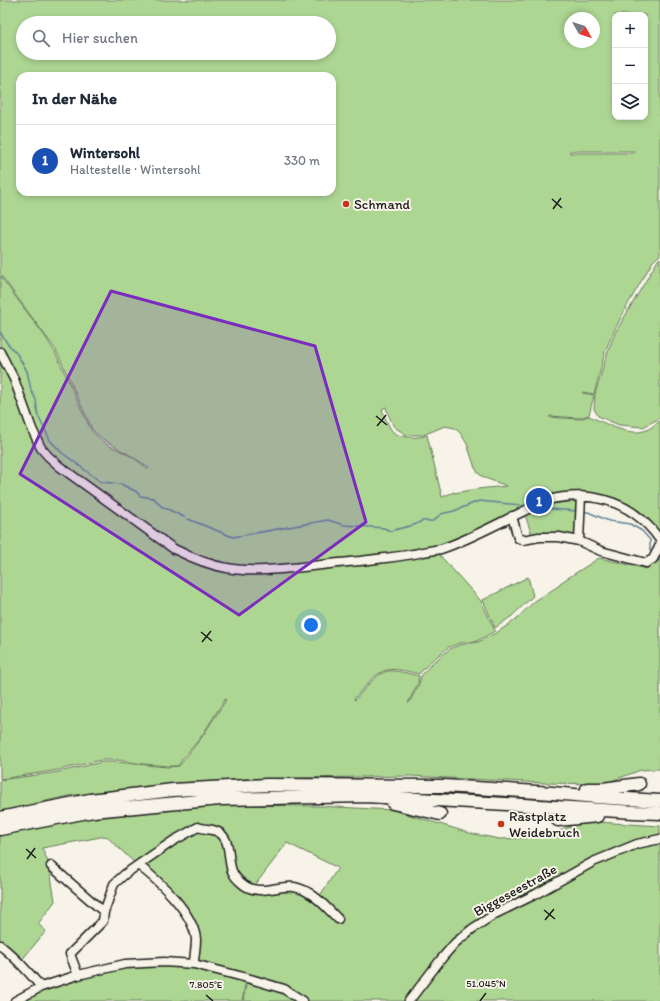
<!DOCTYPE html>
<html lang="de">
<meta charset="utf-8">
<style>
body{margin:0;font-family:Itim,sans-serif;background:#f2f2f3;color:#1f2937}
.controls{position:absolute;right:12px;top:12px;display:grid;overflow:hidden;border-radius:8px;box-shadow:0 2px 6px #0003}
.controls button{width:36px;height:36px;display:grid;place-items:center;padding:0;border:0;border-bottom:1px solid #e0e1e3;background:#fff;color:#1f2937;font:20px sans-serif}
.compass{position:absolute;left:564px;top:12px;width:36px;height:36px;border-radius:50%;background:#fff;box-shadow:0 2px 6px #0003;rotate:129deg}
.you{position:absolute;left:311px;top:625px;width:14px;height:14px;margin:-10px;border:3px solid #fff;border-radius:50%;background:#1a73e8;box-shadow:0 0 0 6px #1a73e833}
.badge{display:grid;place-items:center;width:26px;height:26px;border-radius:50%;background:#1a73e8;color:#fff;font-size:13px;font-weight:700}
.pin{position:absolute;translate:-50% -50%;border:2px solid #fff;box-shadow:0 1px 4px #0006}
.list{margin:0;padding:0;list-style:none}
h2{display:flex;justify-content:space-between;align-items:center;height:52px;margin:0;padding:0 16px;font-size:17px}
h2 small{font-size:13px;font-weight:400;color:#747a83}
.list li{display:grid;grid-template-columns:26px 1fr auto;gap:12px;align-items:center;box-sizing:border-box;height:72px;padding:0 16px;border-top:1px solid #e0e1e3}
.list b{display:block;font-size:15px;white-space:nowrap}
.list p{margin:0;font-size:13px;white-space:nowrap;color:#747a83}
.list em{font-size:13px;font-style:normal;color:#747a83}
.icon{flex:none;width:22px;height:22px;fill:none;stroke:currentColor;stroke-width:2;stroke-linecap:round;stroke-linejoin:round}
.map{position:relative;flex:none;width:660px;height:1001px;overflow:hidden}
.search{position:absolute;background:#fff;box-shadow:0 2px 6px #0003;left:16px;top:16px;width:320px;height:44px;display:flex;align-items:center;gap:10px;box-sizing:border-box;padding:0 14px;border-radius:22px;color:#747a83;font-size:15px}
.panel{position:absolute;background:#fff;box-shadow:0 2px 6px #0003;left:16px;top:72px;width:320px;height:124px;border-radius:12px}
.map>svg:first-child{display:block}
</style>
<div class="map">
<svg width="660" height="1001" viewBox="0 0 660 1001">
<rect width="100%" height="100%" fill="#f7f3e8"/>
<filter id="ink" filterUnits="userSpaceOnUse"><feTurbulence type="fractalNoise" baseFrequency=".025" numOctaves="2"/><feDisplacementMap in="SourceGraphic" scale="8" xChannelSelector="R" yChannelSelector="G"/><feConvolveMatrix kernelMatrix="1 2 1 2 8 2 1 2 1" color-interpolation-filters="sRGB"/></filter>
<g filter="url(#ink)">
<path fill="#add693" stroke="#647958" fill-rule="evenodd" d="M0,0h660v255l-7,6 -25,43 -15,29 -7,16 -12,45 -11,-2 -1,1 12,2 -5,20 -10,3 -29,-2 -1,1 30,2 10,-3c14,6 38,20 55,15 5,-1 11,-7 16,-10v114l-42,-34 -68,-4 -114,54 45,50 14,30 -18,10 -17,2 -11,4 -19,15 -11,12c-8,-2 -23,-6 -32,-4 -12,2 -25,20 -33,29l1,1c8,-9 21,-27 33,-29 8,-1 23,3 31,5l-1,7 -10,20h1l10,-19 2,-8 10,-12 19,-15 9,-4 19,-3 18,-9 18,-12 21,-20 25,-16v-2l39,-25 48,11 13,-14v214l-19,1 -38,14 -58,-1 -135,-7 -164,3 -78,6 -94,10 -74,16v-31l59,-8 43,-10h15l50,5 12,-1 23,-29 24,-37 -1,-1 -24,38 -18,21 -5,8h-11l-24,-2 -25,-4h-17l-42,10 -59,9v-503l44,59 11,17 36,78c5,5 10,11 17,15 14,7 28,12 39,24l2,-1c-9,-6 -18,-13 -28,-18 -13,-8 -18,-9 -29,-21l-30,-66 -6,-13 -11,-15 -45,-61zM615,15h30v102h-30zM570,18h24v24h-24zM23,23h306v30h-306zM20,76h312v116h-312zM570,151h64v2h-64zM386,407l2,7 6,13 13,8h16l22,-9 10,2 6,6 6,10 8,24 4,6 6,4 22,8 -30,3 -23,4v-1l-12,5 -15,-62c-8,4 -27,3 -34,-3 -4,-4 -9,-17 -11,-23z
M660,258v160l-17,9 -24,-2 -21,-9 -4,-7 1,-15 14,-46 6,-15 43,-73z
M577,501l-1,37 -44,-3 -7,-20 26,-11z
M528,577l5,19 -21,20 -17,12 -12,-28z
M222,805l95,1 76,4 80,24 27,5 26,-1 27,-4 29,-13 78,5v175h-250l32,-42 14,-15 17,-14 23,-14 19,-11 21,-10 58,-32 44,-19 1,-2 -22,8 -23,10 -58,33 -21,9 -20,11 -23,15 -17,14 -14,15 -34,44h-102l-21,-12 -37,-12 -50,-14c-4,-5 1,-21 -2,-30 -6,-25 -35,-52 -56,-68l49,-32 10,-5 10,1 1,-1 -11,-1 -11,5 -15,9 -35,24 -31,-29 -64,12 7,16 6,37 -17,23 8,7 -26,31 -20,-17v-112l130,-21zM287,843l51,25 -21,32c-17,-16 -29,-12 -50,-10 -4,1 -11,1 -15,0 -3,-1 -6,-3 -9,-5h1l8,4z
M125,965h69l52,14 -4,22h-224l26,-13z
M247,980l17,4 37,17h-58z"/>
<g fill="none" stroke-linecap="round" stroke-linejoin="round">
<path stroke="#608199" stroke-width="1.5" d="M0,332l7,11 10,11 10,17 4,19 5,10 2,16 12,24 11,12 40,30 20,2 16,8 3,4 14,2 7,8 23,11
M550,509l28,2
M584,512h4l21,9 21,3 12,7 8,9v11
M188,519l45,18 95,-17 16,5 40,3 6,3 24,-6 8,-4h11l8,-7 13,-3 25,-10 42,4
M658,560l2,1"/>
<defs>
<path id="minor" d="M0,352l14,27 18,50 9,19 7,8 11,10 115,83c16,8 35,16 53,19 21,4 43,2 64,0 23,-2 46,-5 69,-7 21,-3 42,-4 63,-9 6,-1 12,-2 18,-3 27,-9 52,-23 77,-35 10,-5 20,-10 30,-14 19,-5 39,-5 57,0 23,6 41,20 55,40
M512,516l6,22 5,2 16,-3h20l20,4 22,10 45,12 7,-4 7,-14
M579,541l2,-45
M138,865l35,-24 25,-14c5,2 12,2 18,4 16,6 11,27 16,40 2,5 8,11 12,14 15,11 34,0 50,2 18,3 32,20 44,32
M51,866l53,46
M0,945c16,13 28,26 41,42
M78,975l-8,-21 33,-33 1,-9 10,-28 11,-10 13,-9c21,16 55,47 58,74 0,9 -2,17 -2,25
M15,1001l26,-14 37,-12 47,-11 39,-2 30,2 53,14 37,11 19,12
M409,1001l33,-43 13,-15 17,-14 23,-15 41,-20 57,-32 44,-18 23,-5"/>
<path id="highway" d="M587,789h16l36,-5
M393,803l47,11
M0,818l90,-18 83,-10 93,-5 178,1 108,7 45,4 63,4
M558,820l39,-4
M0,829l93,-18 127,-12 145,-3 159,9 110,7 26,1"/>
</defs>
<use href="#minor" stroke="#1c1c1c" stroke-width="11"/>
<use href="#highway" stroke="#1c1c1c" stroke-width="15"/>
<use href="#minor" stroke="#f7f3e8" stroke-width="8"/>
<use href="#highway" stroke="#f7f3e8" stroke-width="12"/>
</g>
</g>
<path fill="#7b2cbf" fill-opacity="0.2" stroke="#7b2cbf" stroke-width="3" stroke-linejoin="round" d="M111,291l204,55 51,176 -127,93 -219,-141z"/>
<path fill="none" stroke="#1c1c1c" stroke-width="1.5" d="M552,199l10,9M553,209l8,-11M376,416l11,9M377,426l9,-11M201,632l11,9M202,642l9,-11M26,849l10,9M27,859l8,-11M544,910l11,9M545,920l9,-11M206,995l7,6M480,1001l6,-8"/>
<g fill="#c8321e" stroke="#f7f3e8" stroke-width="1.5">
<circle cx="346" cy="204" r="4"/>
<circle cx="501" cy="824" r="4"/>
</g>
<g text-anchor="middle" stroke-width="4" stroke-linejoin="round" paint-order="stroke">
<g font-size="14" fill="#1c1c1c" stroke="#f7f3e8" text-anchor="start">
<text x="354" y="209">Schmand</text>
<text x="509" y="821">Rastplatz<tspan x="509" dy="16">Weidebruch</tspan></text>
</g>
<g font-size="14" fill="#1c1c1c" stroke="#f7f3e8">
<text transform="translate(515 890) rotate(-29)" y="5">Biggeseestraße</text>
</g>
</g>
<g font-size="10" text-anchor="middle" fill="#1c1c1c" stroke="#f7f3e8" stroke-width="4" stroke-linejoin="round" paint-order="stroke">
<text x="486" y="987">51.045°N</text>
<text x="206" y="988">7.805°E</text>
</g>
</svg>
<div class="controls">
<button>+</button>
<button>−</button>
<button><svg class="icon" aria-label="layers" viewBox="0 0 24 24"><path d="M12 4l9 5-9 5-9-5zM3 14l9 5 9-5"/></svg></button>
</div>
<svg class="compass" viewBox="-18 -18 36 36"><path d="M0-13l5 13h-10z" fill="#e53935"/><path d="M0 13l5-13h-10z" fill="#747a83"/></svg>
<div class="you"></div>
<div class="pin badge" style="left:539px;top:501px;background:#1a4fb4">1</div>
<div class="search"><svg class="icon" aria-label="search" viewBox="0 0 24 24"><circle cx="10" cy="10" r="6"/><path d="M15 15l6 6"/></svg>Hier suchen</div>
<section class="panel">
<h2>In der Nähe<small></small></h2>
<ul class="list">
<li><span class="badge" style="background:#1a4fb4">1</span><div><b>Wintersohl</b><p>Haltestelle · Wintersohl</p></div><em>330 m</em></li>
</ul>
</section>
</div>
